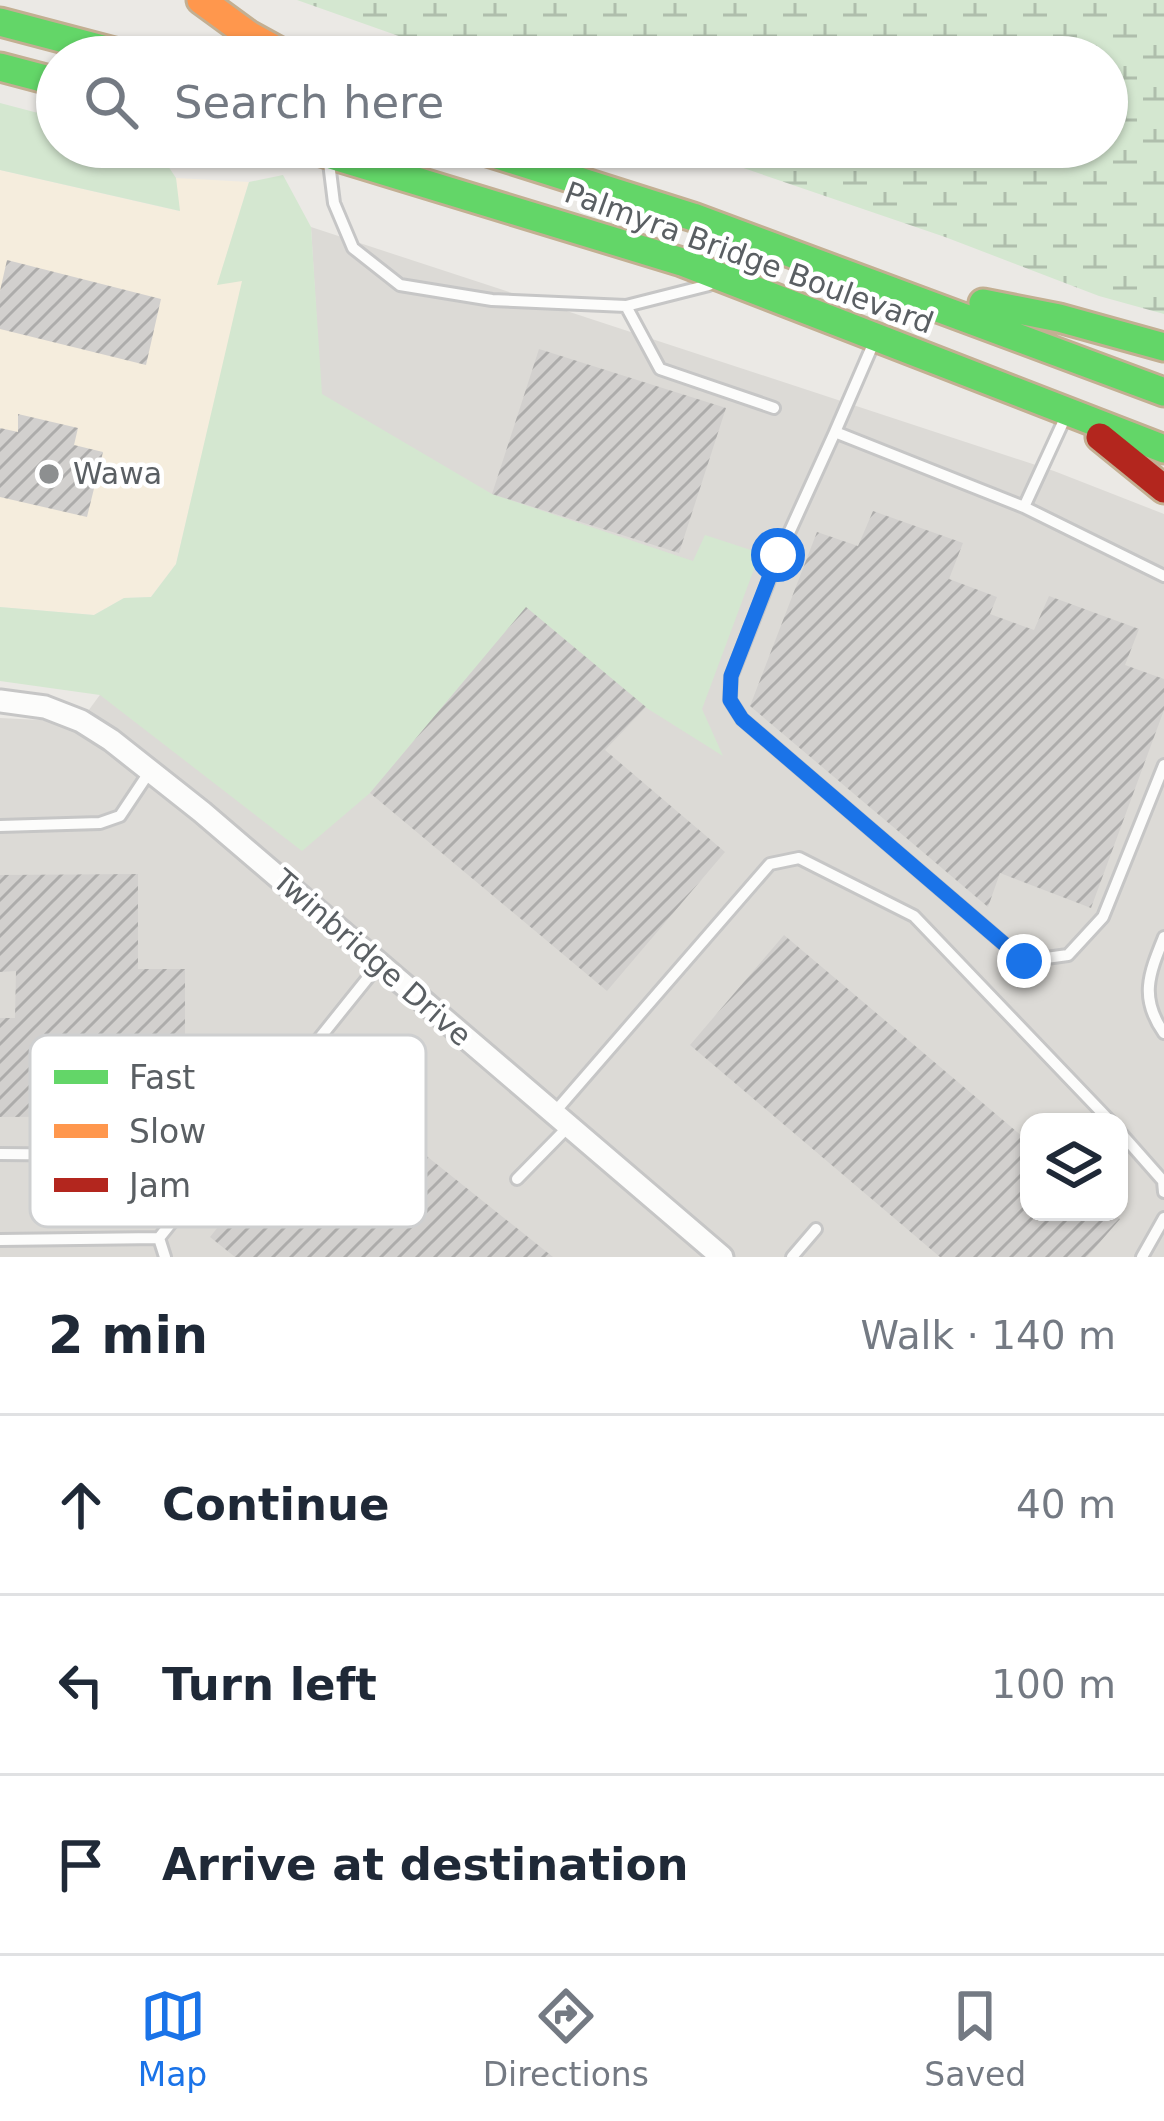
<!DOCTYPE html>
<meta charset="utf-8">
<style>
body{margin:0;font-family:"DejaVu Sans",sans-serif;background:#f6f6f7;color:#1f2937}
.controls{position:absolute;right:36px;bottom:36px;display:grid;overflow:hidden;border-radius:24px;box-shadow:0 3px 9px #0004}
.controls button{width:108px;height:108px;display:grid;place-items:center;padding:0;border:0;border-bottom:3px solid #e0e1e3;background:#fff;color:#1f2937;font:60px sans-serif}
.stop{position:absolute;width:36px;height:36px;margin:-27px;border:9px solid #1a73e8;border-radius:50%;background:#fff}
.stop.end{background:#1a73e8;border-color:#fff;box-shadow:0 3px 12px #0008}
.list{margin:0;padding:0;list-style:none}
h2{display:flex;justify-content:space-between;align-items:center;height:156px;margin:0;padding:0 48px;font-size:51px}
h2 small{font-size:39px;font-weight:400;color:#747a83}
.list li{display:grid;grid-template-columns:78px 1fr auto;gap:36px;align-items:center;box-sizing:border-box;height:180px;padding:0 48px;border-top:3px solid #e0e1e3}
.list b{display:block;font-size:45px;white-space:nowrap}
.list em{font-size:39px;font-style:normal;color:#747a83}
.icon{flex:none;width:66px;height:66px;fill:none;stroke:currentColor;stroke-width:2;stroke-linecap:round;stroke-linejoin:round}
.map{position:relative;flex:none;width:1164px;height:1257px;overflow:hidden}
.search{position:absolute;background:#fff;box-shadow:0 3px 9px #0004;left:36px;right:36px;top:36px;height:132px;display:flex;align-items:center;gap:30px;box-sizing:border-box;padding:0 42px;border-radius:66px;color:#747a83;font-size:45px}
.sheet{height:696px;background:#fff}
nav{display:flex;justify-content:space-around;align-items:center;box-sizing:border-box;height:168px;border-top:3px solid #e0e1e3;background:#fff;font-size:33px;color:#747a83}
nav a{display:grid;justify-items:center;gap:6px}
nav .on{color:#1a73e8}
.map>svg:first-child{display:block}
</style>
<div class="map">
<svg width="1164" height="1257" viewBox="0 0 1164 1257">
<defs>
<pattern id="wetland-marsh" width="20" height="14" patternUnits="userSpaceOnUse" patternTransform="scale(3)"><rect width="20" height="14" fill="#d4e7d0"/><path d="M1 5h8M5 5V1M11 12h8M15 12V8" fill="none" stroke="#afbeac"/></pattern>
<pattern id="building-hatch" width="6" height="6" patternUnits="userSpaceOnUse" patternTransform="scale(3)"><rect width="6" height="6" fill="#d2d0ce"/><path d="M-1 1l2-2M0 6l6-6M5 7l2-2" fill="none" stroke="#adacab"/></pattern>
</defs>
<rect width="100%" height="100%" fill="#ebe9e5"/>
<path fill="#f5eddd" d="M0,170l179,41 -3,-33 73,4 -31,102 25,-4 -67,284 -25,33 -27,1 -30,17 -94,-8z"/>
<path fill="#dcdad6" fill-rule="evenodd" d="M311,227l743,244 110,43v743h-1164v-539l80,4 241,-328zM1029,1122h90v90h-90z"/>
<path fill="#d4e7d0" d="M0,103l57,15v29l99,1 20,30 4,33 -180,-41z
M283,175l28,52 11,167 170,100 201,67 12,-26 55,18 -58,156 21,47 -78,-49 -119,-99 -156,185 -68,58 -202,-156 -100,-14v-74l94,8 30,-17 27,-1 25,-33 66,-283 -25,4 32,-103z"/>
<path fill="url(#wetland-marsh)" d="M297,0h867v314l-65,-18 -154,-59 -263,-90h425v-90h-649z"/>
<path fill="url(#building-hatch)" d="M7,260l154,39 -15,66 -146,-36v-38z
M539,349l187,59 -47,145 -187,-59z
M18,414l60,14 -4,17 29,7 -16,65 -87,-20v-69l18,4z
M873,511l90,32 -14,36 48,18 -7,17 44,16 15,-34 90,33 -14,36 39,14v31l-73,198 -91,-35 -12,34 -238,-201 67,-174 41,14z
M526,607l120,100 -41,43 120,102 -118,139 -237,-198z
M138,874v95h47v147l-185,1v-99h15l1,-47 -16,1v-97z
M784,935l245,207v70h82l9,7 -33,38h-147l-250,-212z
M334,1082l219,175h-318l-25,-20z"/>
<g fill="none" stroke-linecap="round" stroke-linejoin="round">
<defs>
<path id="lane" d="M329,163l5,40 19,45 47,37 92,15 134,6 83,-21
M626,306l34,63 114,39
M874,342l-39,90 189,75 140,69
M835,432l-56,123 -48,122 -1,23 12,19 282,242 44,-6 35,-38 61,-152
M1024,507l41,-89
M0,826l100,-3 20,-7 30,-45
M1164,937c-15,37 -25,61 0,96
M553,1114l217,-250 29,-6 115,58 197,206
M1119,1131l44,50 1,11
M0,1154l225,2
M517,1179l51,-52
M159,1238l6,19
M0,1240l159,-2 220,-274
M792,1257l24,-28
M1142,1257l22,-39"/>
<path id="street" d="M0,701l45,6 36,14 30,19 91,72 520,445"/>
<path id="fast" d="M0,22l133,35
M0,67l57,15
M305,147l377,115 482,187
M472,147l221,70 471,175
M983,303l76,15 105,29"/>
<path id="slow" d="M201,0l48,35 40,22"/>
<path id="jam" d="M1100,437l64,52"/>
</defs>
<use href="#lane" stroke="#c6c6c6" stroke-width="16"/>
<use href="#street" stroke="#c6c6c6" stroke-width="27"/>
<use href="#fast" stroke="#c3af92" stroke-width="33"/>
<use href="#slow" stroke="#c3af92" stroke-width="33"/>
<use href="#jam" stroke="#c3af92" stroke-width="33"/>
<use href="#lane" stroke="#fcfcfb" stroke-width="10"/>
<use href="#street" stroke="#fcfcfb" stroke-width="21"/>
<use href="#fast" stroke="#63d668" stroke-width="27"/>
<use href="#slow" stroke="#ff974d" stroke-width="27"/>
<use href="#jam" stroke="#b3261e" stroke-width="27"/>
</g>
<g fill="none" stroke-linecap="round" stroke-linejoin="round">
<path stroke="#1a73e8" stroke-width="15" d="M778,555l-47,121 -1,24 12,19 282,242"/>
</g>
<circle fill="#8d8f90" stroke="#fff" stroke-width="4.5" cx="49" cy="474" r="12"/>
<g text-anchor="middle" stroke-width="9" stroke-linejoin="round" paint-order="stroke">
<g font-size="30" fill="#5a5f63" stroke="#fff">
<text transform="translate(749 258) rotate(20)" y="10">Palmyra Bridge Boulevard</text>
<text transform="translate(372 958) rotate(41)" y="10">Twinbridge Drive</text>
</g>
<g font-size="30" fill="#5a5f63" stroke="#fff" text-anchor="start">
<text x="73" y="484">Wawa</text>
</g>
</g>
<rect x="30" y="1035" width="396" height="192" rx="18" fill="#fff" stroke="#cecfd0" stroke-width="3"/>
<rect x="54" y="1070" width="54" height="14" fill="#63d668"/>
<rect x="54" y="1124" width="54" height="14" fill="#ff974d"/>
<rect x="54" y="1178" width="54" height="14" fill="#b3261e"/>
<g font-size="33" fill="#5a5f63">
<text x="129" y="1089">Fast</text>
<text x="129" y="1143">Slow</text>
<text x="129" y="1197">Jam</text>
</g>
</svg>
<div class="controls">
<button><svg class="icon" aria-label="layers" viewBox="0 0 24 24"><path d="M12 4l9 5-9 5-9-5zM3 14l9 5 9-5"/></svg></button>
</div>
<div class="stop" style="left:778px;top:555px"></div>
<div class="stop end" style="left:1024px;top:961px"></div>
<div class="search"><svg class="icon" aria-label="search" viewBox="0 0 24 24"><circle cx="10" cy="10" r="6"/><path d="M15 15l6 6"/></svg>Search here</div>
</div>
<section class="sheet">
<h2>2 min<small>Walk · 140 m</small></h2>
<ul class="list">
<li><svg class="icon" aria-label="ahead" viewBox="0 0 24 24"><path d="M12 20V5M6 11l6-6 6 6"/></svg><div><b>Continue</b></div><em>40 m</em></li>
<li><svg class="icon" aria-label="left" viewBox="0 0 24 24"><path d="M17 20v-9H6M10 6l-5 5 5 5"/></svg><div><b>Turn left</b></div><em>100 m</em></li>
<li><svg class="icon" aria-label="arrive" viewBox="0 0 24 24"><path d="M6 21V4h12l-3 4 3 4H6"/></svg><div><b>Arrive at destination</b></div></li>
</ul>
</section>
<nav>
<a class="on"><svg class="icon" aria-label="map" viewBox="0 0 24 24"><path d="M3 6l6-2 6 2 6-2v14l-6 2-6-2-6 2zM9 4v14M15 6v14"/></svg>Map</a>
<a><svg class="icon" aria-label="directions" viewBox="0 0 24 24"><path d="M12 3l9 9-9 9-9-9zM9 14v-3h6M13 9l2 2-2 2"/></svg>Directions</a>
<a><svg class="icon" aria-label="saved" viewBox="0 0 24 24"><path d="M7 4h10v16l-5-4-5 4z"/></svg>Saved</a>
</nav>
